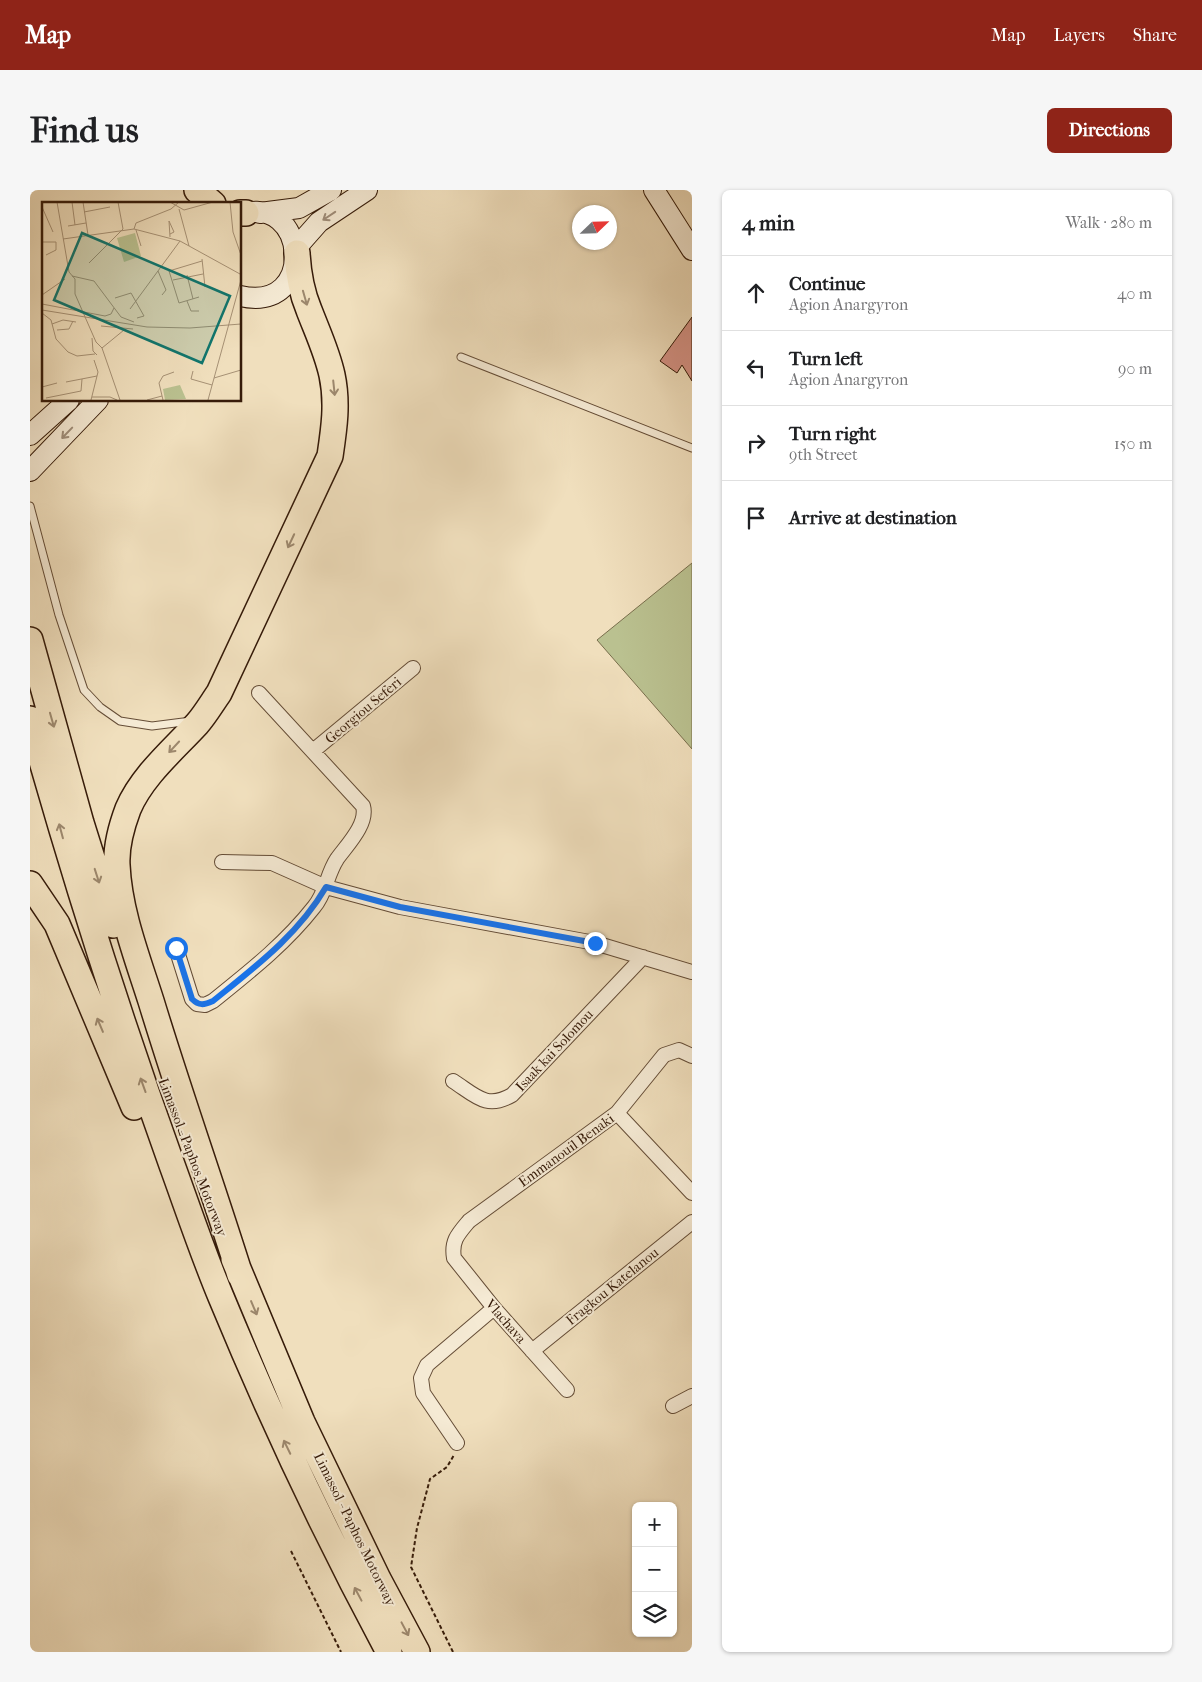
<!DOCTYPE html>
<meta charset="utf-8">
<style>
body{margin:0;font-family:"IM FELL French Canon",serif;background:#f6f6f6;color:#202124}
.controls{position:absolute;right:15px;bottom:15px;display:grid;overflow:hidden;border-radius:8px;box-shadow:0 1px 4px #0004}
.controls button{width:45px;height:45px;display:grid;place-items:center;padding:0;border:0;border-bottom:1px solid #e0e0e0;background:#fff;color:#202124;font:25px sans-serif}
.compass{position:absolute;left:542px;top:15px;width:45px;height:45px;border-radius:50%;background:#fff;box-shadow:0 1px 4px #0004;rotate:67deg}
.stop{position:absolute;width:15px;height:15px;margin:-11px;border:4px solid #1a73e8;border-radius:50%;background:#fff}
.stop.end{background:#1a73e8;border-color:#fff;box-shadow:0 1px 5px #0008}
.list{margin:0;padding:0;list-style:none}
h2{display:flex;justify-content:space-between;align-items:center;height:65px;margin:0;padding:0 20px;font-size:21px}
h2 small{font-size:16px;font-weight:400;color:#757577}
.list li{display:grid;grid-template-columns:32px 1fr auto;gap:15px;align-items:center;box-sizing:border-box;height:75px;padding:0 20px;border-top:1px solid #e0e0e0}
.list b{display:block;font-size:19px;white-space:nowrap}
.list p{margin:0;font-size:16px;white-space:nowrap;color:#757577}
.list em{font-size:16px;font-style:normal;color:#757577}
.icon{flex:none;width:28px;height:28px;fill:none;stroke:currentColor;stroke-width:2;stroke-linecap:round;stroke-linejoin:round}
.map{position:relative;flex:none;width:662px;height:1462px;overflow:hidden;border-radius:8px}
header{display:flex;align-items:center;gap:30px;box-sizing:border-box;height:70px;padding:0 25px;background:#8f2418;color:#fff}
header strong{font-size:24px}
nav{display:flex;gap:28px;margin-inline-start:auto;font-size:18px}
.intro{display:flex;align-items:center;justify-content:space-between;box-sizing:border-box;height:120px;padding:0 30px}
h1{margin:0;font-size:35px}
.button{padding:12px 22px;border-radius:8px;background:#8f2418;color:#fff;font-size:18px;font-weight:700}
main{display:flex;gap:30px;padding:0 30px}
aside{flex:1;background:#fff;border-radius:8px;box-shadow:0 1px 4px #0004}
.map>svg:first-child{display:block}
</style>
<header>
<strong>Map</strong>
<nav><a>Map</a><a>Layers</a><a>Share</a></nav>
</header>
<div class="intro"><h1>Find us</h1><a class="button">Directions</a></div>
<main>
<div class="map">
<svg width="662" height="1462" viewBox="0 0 662 1462">
<rect width="100%" height="100%" fill="#f0dfbd"/>
<filter id="stains"><feTurbulence type="fractalNoise" baseFrequency=".004" numOctaves="4"/><feColorMatrix values="0 0 0 0 .2 0 0 0 0 .09 0 0 0 0 .02 0 0 0 .5 -.17"/></filter>
<radialGradient id="worn" r=".72"><stop offset=".6" stop-color="#630" stop-opacity="0"/><stop offset="1" stop-color="#630" stop-opacity=".3"/></radialGradient>
<path fill="#bac190" stroke="#786e4c" d="M662,373v186l-95,-109z"/>
<path fill="#d59386" stroke="#361b09" d="M662,127v64l-10,-16 -5,8 -17,-12z"/>
<g fill="none" stroke-linecap="round" stroke-linejoin="round">
<defs>
<path id="lane" d="M431,167l231,91
M0,316l29,109 25,75 16,17 20,14 32,5 39,-5"/>
<path id="street" d="M283,561l100,-83
M192,672l50,1 54,24 74,20 195,36 97,29
M146,758l16,51 5,5 8,1 8,-4c36,-29 72,-57 101,-94 12,-14 13,-33 23,-48 10,-14 31,-35 26,-53l-104,-113
M423,891c22,14 33,29 59,14l131,-138
M587,923l75,80
M502,1161l160,-129
M537,1200l-73,-82 -40,-50c-3,-17 4,-24 15,-37l148,-108 47,-58 15,-5 13,6
M643,1216l19,-10
M427,1253l-34,-50 -2,-15 6,-13 67,-57"/>
<path id="secondary" d="M624,0l38,60
M230,23l39,-5 32,-18
M210,25c67,-24 79,99 0,81
M266,58l23,-26 48,-32
M0,245l39,-35
M0,281l68,-71"/>
<path id="highway" d="M167,0l16,14
M210,23h6
M0,450l51,183 32,102
M0,529c42,150 89,299 142,446 16,44 31,89 49,132 50,121 106,240 168,355
M0,694l27,40 77,183
M204,1069l68,163 76,157 39,73
M210,1085c-29,-92 -61,-182 -89,-274 -14,-44 -32,-90 -34,-136 -1,-17 5,-40 11,-56 14,-33 45,-59 69,-85 8,-9 15,-21 22,-31l111,-237c4,-27 8,-53 2,-81 -5,-23 -15,-44 -23,-65 -8,-19 -11,-38 -12,-57"/>
</defs>
<use href="#lane" stroke="#644c36" stroke-width="9"/>
<use href="#street" stroke="#644c36" stroke-width="16"/>
<use href="#secondary" stroke="#361b09" stroke-width="22"/>
<use href="#highway" stroke="#361b09" stroke-width="28"/>
<path stroke="#361b09" stroke-width="2" stroke-dasharray="4 2.5" stroke-linecap="butt" d="M261,1361l50,101
M423,1462l-42,-85 6,-39 13,-49 17,-12 7,-12"/>
<use href="#lane" stroke="#f5ead4" stroke-width="7"/>
<use href="#street" stroke="#f5ead4" stroke-width="14"/>
<use href="#secondary" stroke="#f5ead4" stroke-width="20"/>
<use href="#highway" stroke="#f0dfbd" stroke-width="25"/>
</g>
<defs><path id="oneway-shaft" d="M-6 0H5M1.5-3L5.5 0L1.5 3" fill="none" stroke-width="1.6" stroke-linecap="round" stroke-linejoin="round" transform="scale(1.25)"/></defs>
<g stroke="#9f8d79">
<use href="#oneway-shaft" transform="translate(299 26) rotate(146)"/>
<use href="#oneway-shaft" transform="translate(37 243) rotate(134)"/>
</g>
<g stroke="#9c876c">
<use href="#oneway-shaft" transform="translate(275 108) rotate(74)"/>
<use href="#oneway-shaft" transform="translate(304 198) rotate(84)"/>
<use href="#oneway-shaft" transform="translate(261 351) rotate(115)"/>
<use href="#oneway-shaft" transform="translate(22 530) rotate(74)"/>
<use href="#oneway-shaft" transform="translate(144 557) rotate(133)"/>
<use href="#oneway-shaft" transform="translate(31 641) rotate(-105)"/>
<use href="#oneway-shaft" transform="translate(67 686) rotate(72)"/>
<use href="#oneway-shaft" transform="translate(70 835) rotate(-113)"/>
<use href="#oneway-shaft" transform="translate(113 895) rotate(-110)"/>
<use href="#oneway-shaft" transform="translate(224 1118) rotate(67)"/>
<use href="#oneway-shaft" transform="translate(257 1257) rotate(-116)"/>
<use href="#oneway-shaft" transform="translate(328 1404) rotate(-118)"/>
<use href="#oneway-shaft" transform="translate(375 1439) rotate(62)"/>
</g>
<g fill="none" stroke-linecap="round" stroke-linejoin="round">
<path stroke="#1a73e8" stroke-width="6" d="M146,758l16,51c7,7 12,6 21,2 42,-34 85,-66 113,-114l74,20 195,36"/>
</g>
<g text-anchor="middle" stroke-width="4" stroke-linejoin="round" paint-order="stroke">
<g font-size="14" fill="#361b09" stroke="#f5ead4">
<text transform="translate(333 520) rotate(-40)" y="5">Georgiou Seferi</text>
<text transform="translate(524 860) rotate(-47)" y="5">Isaak kai Solomou</text>
<text transform="translate(536 960) rotate(-36)" y="5">Emmanouil Benaki</text>
<text transform="translate(163 967) rotate(69)" y="5">Limassol - Paphos Motorway</text>
<text transform="translate(582 1096) rotate(-39)" y="5">Fragkou Katelanou</text>
<text transform="translate(476 1131) rotate(49)" y="5">Vlachava</text>
<text transform="translate(325 1339) rotate(64)" y="5">Limassol - Paphos Motorway</text>
</g>
</g>
<g transform="translate(12 12)">
<rect width="199" height="199" fill="#f0dfbd"/>
<path d="M93,31l6,23 -17,6 -7,-24zM138,183l6,14 -21,1 -2,-11z" fill="#bac190"/>
<path fill="none" stroke="#a69175" stroke-width="1" d="M15,0l12,70 6,7v15l21,48 6,6 18,52M30,0l3,23M41,0l5,33M76,0l5,27M128,0l14,8 29,-8M188,0l3,30 8,23M0,5l11,25M137,7l10,37M42,10l26,-5M26,24l18,-3M92,27l2,-6 35,-14 8,-7M94,28l5,16M128,35l-1,-16 5,11 -4,2M21,37l71,-10 46,12 60,33M0,40h14v8l-10,5M160,57l3,28M47,61l34,-34M116,69l8,19 -4,5M145,73l6,24M30,74l22,5 27,36 13,5M131,78l30,-6M0,93l23,-16M157,95l-20,6 -10,-32 33,-10M73,96l16,-5 13,23 -7,2M145,99l4,10h8M0,102l63,12 6,-2 3,-6M88,107l50,-68M0,108l105,17 43,1 51,-4M0,111l9,7 5,19 12,13 9,4 18,-2M10,122l11,-4 13,2M59,124l32,3M15,128l12,-1 4,-8M50,136l1,13 4,4M60,146l22,-18M151,169l-2,8 21,6M172,176l27,-8M24,180l31,-6M0,185l15,-4M50,195h18l7,3M4,196l35,-7 1,-12M49,198l7,-28 -4,-12M105,198l15,-4M121,198l-4,-17 4,-7 11,-4M166,198l33,-120"/>
<path fill="#0f766e" fill-opacity="0.15" stroke="#0f766e" stroke-width="2.5" d="M40,31l148,63 -28,67 -148,-63z"/>
<rect width="199" height="199" fill="none" stroke="#361b09" stroke-width="2.5"/>
</g>
<rect width="100%" height="100%" filter="url(#stains)"/>
<rect width="100%" height="100%" fill="url(#worn)"/>
</svg>
<div class="controls">
<button>+</button>
<button>−</button>
<button><svg class="icon" aria-label="layers" viewBox="0 0 24 24"><path d="M12 4l9 5-9 5-9-5zM3 14l9 5 9-5"/></svg></button>
</div>
<svg class="compass" viewBox="-18 -18 36 36"><path d="M0-13l5 13h-10z" fill="#e53935"/><path d="M0 13l5-13h-10z" fill="#757577"/></svg>
<div class="stop" style="left:146px;top:758px"></div>
<div class="stop end" style="left:565px;top:753px"></div>
</div>
<aside>
<h2>4 min<small>Walk · 280 m</small></h2>
<ul class="list">
<li><svg class="icon" aria-label="ahead" viewBox="0 0 24 24"><path d="M12 20V5M6 11l6-6 6 6"/></svg><div><b>Continue</b><p>Agion Anargyron</p></div><em>40 m</em></li>
<li><svg class="icon" aria-label="left" viewBox="0 0 24 24"><path d="M17 20v-9H6M10 6l-5 5 5 5"/></svg><div><b>Turn left</b><p>Agion Anargyron</p></div><em>90 m</em></li>
<li><svg class="icon" aria-label="right" viewBox="0 0 24 24"><path d="M7 20v-9h11M14 6l5 5-5 5"/></svg><div><b>Turn right</b><p>9th Street</p></div><em>150 m</em></li>
<li><svg class="icon" aria-label="arrive" viewBox="0 0 24 24"><path d="M6 21V4h12l-3 4 3 4H6"/></svg><div><b>Arrive at destination</b></div></li>
</ul>
</aside>
</main>
